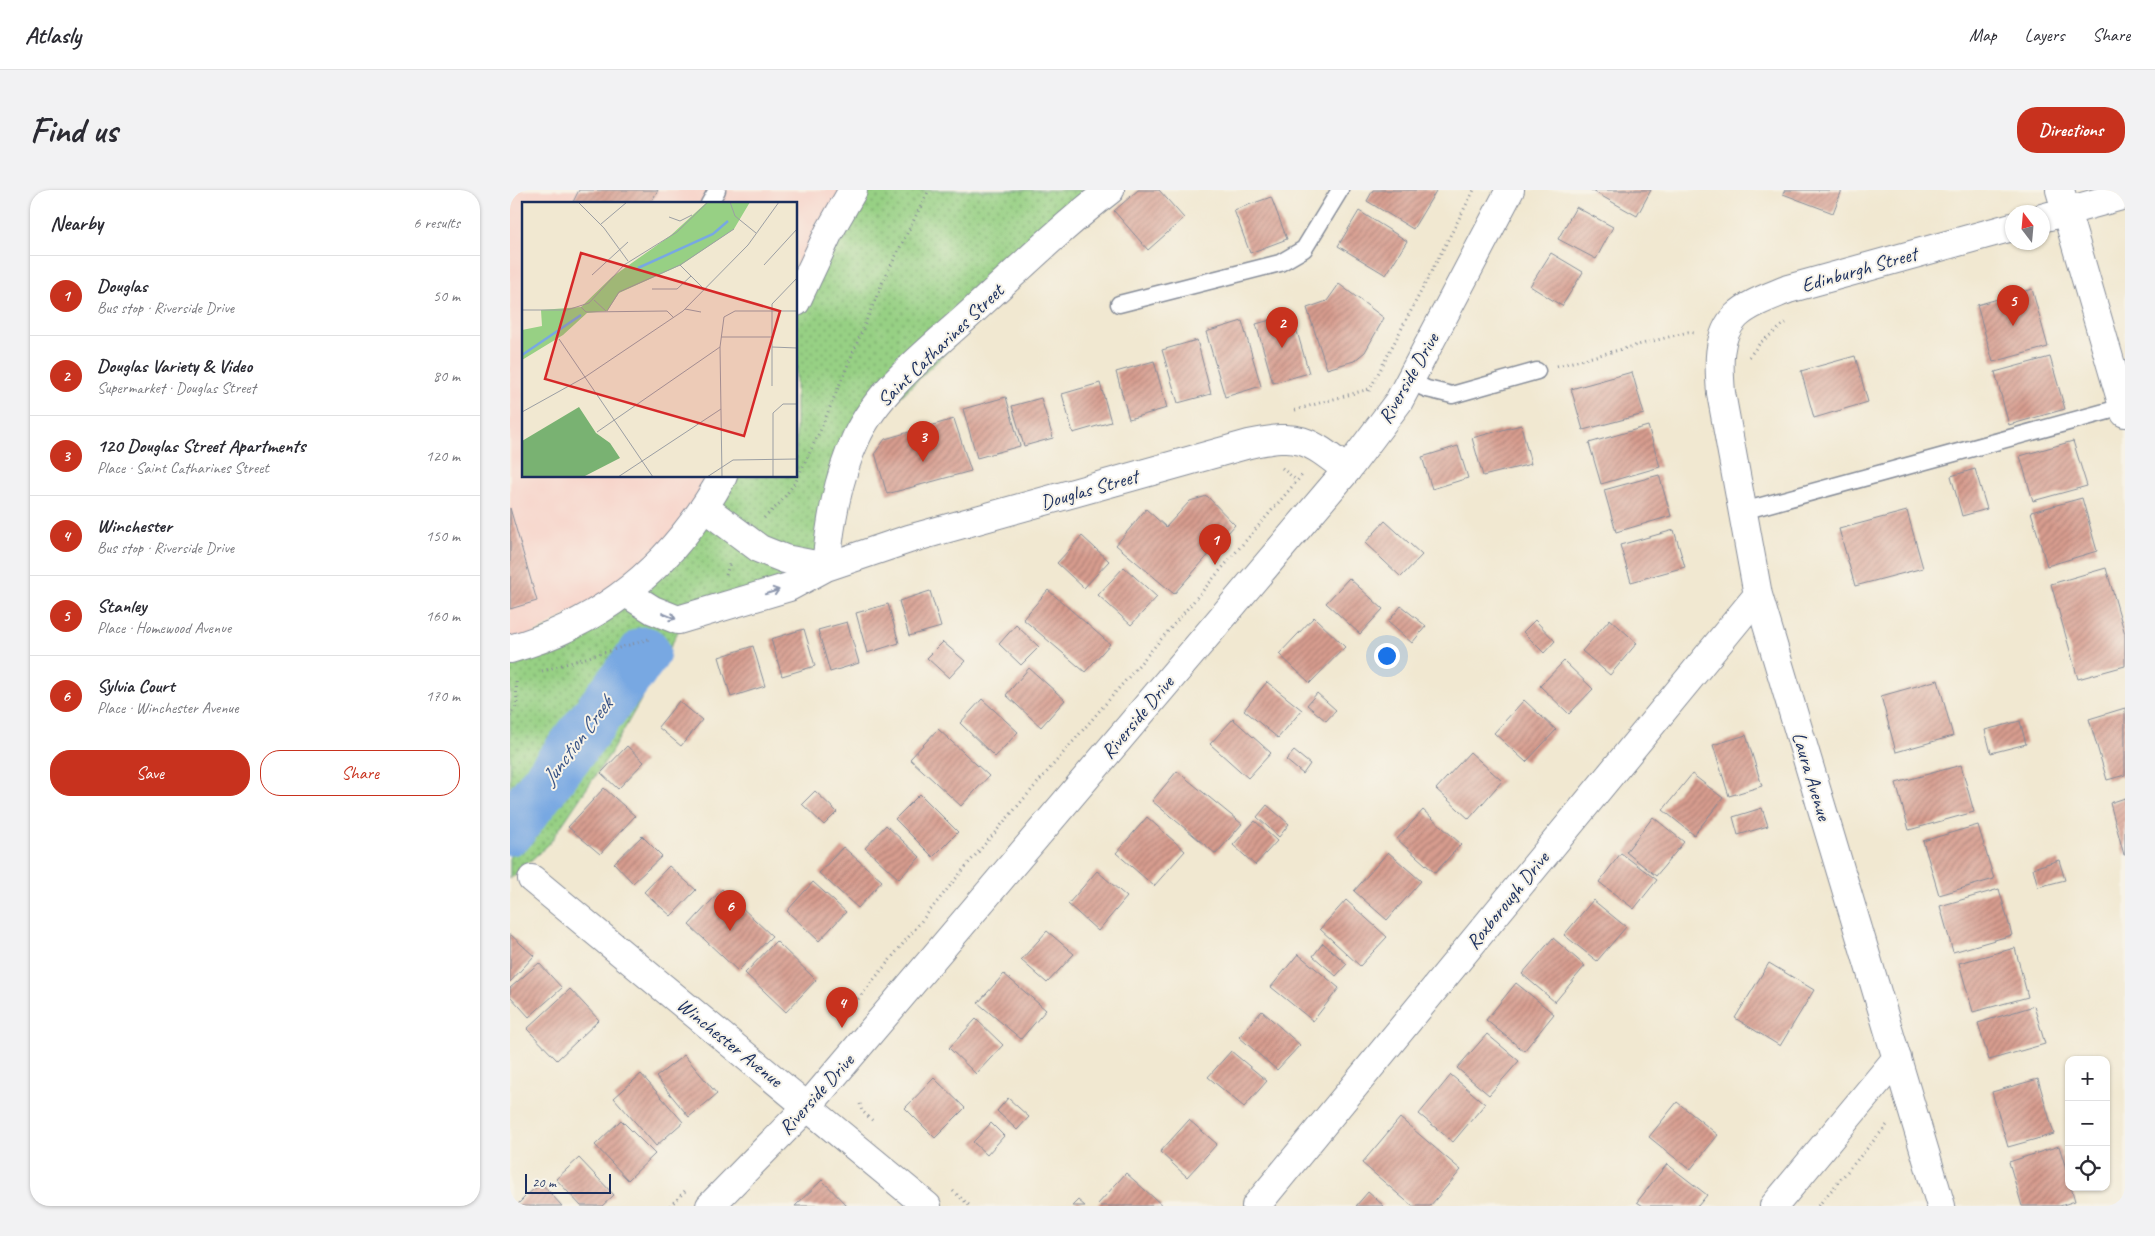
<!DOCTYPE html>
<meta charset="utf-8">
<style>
body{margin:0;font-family:Caveat,sans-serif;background:#f2f2f3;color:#2b2b33}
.controls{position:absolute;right:15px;bottom:15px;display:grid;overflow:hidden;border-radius:10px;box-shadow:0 1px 4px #0004}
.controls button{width:45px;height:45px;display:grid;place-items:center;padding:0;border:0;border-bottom:1px solid #e1e1e2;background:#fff;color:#2b2b33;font:25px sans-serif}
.compass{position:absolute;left:1495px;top:15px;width:45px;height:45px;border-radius:50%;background:#fff;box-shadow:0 1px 4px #0004;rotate:344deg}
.scale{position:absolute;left:15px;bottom:12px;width:86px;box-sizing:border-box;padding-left:5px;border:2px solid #1b2f5e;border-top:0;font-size:14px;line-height:18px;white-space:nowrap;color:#1b2f5e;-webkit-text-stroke:4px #f7f3e8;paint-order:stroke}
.you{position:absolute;left:876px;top:465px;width:18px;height:18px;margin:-12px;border:4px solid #fff;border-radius:50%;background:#1a73e8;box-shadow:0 0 0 8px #1a73e833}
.badge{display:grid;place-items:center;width:32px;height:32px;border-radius:50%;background:#c8321e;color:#fff;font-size:16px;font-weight:700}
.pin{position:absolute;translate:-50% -41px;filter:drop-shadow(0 1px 2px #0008)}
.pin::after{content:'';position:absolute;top:26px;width:18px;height:15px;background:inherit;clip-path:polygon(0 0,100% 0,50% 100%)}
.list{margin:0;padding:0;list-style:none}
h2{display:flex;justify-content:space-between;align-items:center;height:65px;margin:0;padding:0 20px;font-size:21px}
h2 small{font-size:16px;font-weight:400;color:#7c7c81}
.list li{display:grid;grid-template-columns:32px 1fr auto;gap:15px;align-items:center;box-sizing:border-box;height:80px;padding:0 20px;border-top:1px solid #e1e1e2}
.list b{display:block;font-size:19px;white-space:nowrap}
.list p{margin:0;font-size:16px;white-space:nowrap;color:#7c7c81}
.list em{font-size:16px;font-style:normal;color:#7c7c81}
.actions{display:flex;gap:10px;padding:15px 20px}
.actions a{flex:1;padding:11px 0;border:1px solid #c8321e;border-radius:20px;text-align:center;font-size:18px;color:#c8321e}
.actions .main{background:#c8321e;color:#fff}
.icon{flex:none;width:28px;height:28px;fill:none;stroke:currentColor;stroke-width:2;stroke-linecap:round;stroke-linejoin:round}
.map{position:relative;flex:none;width:1615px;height:1016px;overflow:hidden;border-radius:20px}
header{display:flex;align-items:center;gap:30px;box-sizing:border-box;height:70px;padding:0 25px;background:#fff;border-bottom:1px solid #e1e1e2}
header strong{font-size:24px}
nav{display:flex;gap:28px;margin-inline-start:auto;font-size:18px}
.intro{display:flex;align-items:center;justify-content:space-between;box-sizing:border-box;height:120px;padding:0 30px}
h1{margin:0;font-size:35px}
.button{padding:12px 22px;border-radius:20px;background:#c8321e;color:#fff;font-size:18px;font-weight:700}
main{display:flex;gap:30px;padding:0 30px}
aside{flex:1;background:#fff;border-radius:20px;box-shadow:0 1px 4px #0004}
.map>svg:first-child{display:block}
</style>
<header>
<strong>Atlasly</strong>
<nav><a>Map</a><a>Layers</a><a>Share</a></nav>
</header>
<div class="intro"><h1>Find us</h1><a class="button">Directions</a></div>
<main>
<aside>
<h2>Nearby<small>6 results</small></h2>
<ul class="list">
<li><span class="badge">1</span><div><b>Douglas</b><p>Bus stop · Riverside Drive</p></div><em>50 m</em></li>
<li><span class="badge">2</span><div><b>Douglas Variety &amp; Video</b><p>Supermarket · Douglas Street</p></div><em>80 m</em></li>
<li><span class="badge">3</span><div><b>120 Douglas Street Apartments</b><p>Place · Saint Catharines Street</p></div><em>120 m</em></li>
<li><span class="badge">4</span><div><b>Winchester</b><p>Bus stop · Riverside Drive</p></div><em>150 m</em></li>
<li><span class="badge">5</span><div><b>Stanley</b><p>Place · Homewood Avenue</p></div><em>160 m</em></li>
<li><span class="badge">6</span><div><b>Sylvia Court</b><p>Place · Winchester Avenue</p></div><em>170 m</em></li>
</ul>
<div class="actions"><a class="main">Save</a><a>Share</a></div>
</aside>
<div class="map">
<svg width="1615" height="1016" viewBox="0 0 1615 1016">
<defs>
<pattern id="park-dots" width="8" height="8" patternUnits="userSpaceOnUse" patternTransform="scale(1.25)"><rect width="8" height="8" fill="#97d084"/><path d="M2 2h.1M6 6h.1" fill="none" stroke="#7aa96f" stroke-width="1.8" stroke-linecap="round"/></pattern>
<pattern id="building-hatch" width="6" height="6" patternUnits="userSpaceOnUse" patternTransform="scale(1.25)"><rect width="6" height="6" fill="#d79c8e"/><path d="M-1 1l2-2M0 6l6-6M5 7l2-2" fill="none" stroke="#ae8077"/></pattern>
</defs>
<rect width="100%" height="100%" fill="#f7f3e8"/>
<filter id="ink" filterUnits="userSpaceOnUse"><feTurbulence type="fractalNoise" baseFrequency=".02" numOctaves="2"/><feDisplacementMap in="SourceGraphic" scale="10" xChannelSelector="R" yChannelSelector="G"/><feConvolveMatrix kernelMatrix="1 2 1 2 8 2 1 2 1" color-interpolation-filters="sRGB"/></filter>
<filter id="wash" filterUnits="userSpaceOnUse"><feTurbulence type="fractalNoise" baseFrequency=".0096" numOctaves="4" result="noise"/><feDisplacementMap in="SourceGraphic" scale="20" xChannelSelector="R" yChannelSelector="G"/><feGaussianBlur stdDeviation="1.12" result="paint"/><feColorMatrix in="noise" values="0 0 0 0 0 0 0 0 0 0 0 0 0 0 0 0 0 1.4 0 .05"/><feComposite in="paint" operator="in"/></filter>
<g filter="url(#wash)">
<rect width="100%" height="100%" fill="#f1e8d1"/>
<path fill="#f7d1c7" d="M0,0h339l-53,104v-90h-272v272h195l-63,87 -146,84z"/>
<path fill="url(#park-dots)" stroke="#598071" d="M339,0h264l-256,249 -29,125 -145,57 -16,33 -57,100 -61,90 -39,35v-232l113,-55 96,-116h77v-182z"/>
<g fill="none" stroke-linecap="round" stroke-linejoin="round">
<path stroke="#78a8e2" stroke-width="51" d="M0,640l135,-178"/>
</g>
<g id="blocks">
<path fill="url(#building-hatch)" d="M69,0h79l-8,14h-78z
M628,0h21l25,28 -36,32 -34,-39z
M863,0h61l2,1 -23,38 -46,-28z
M1081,0h60l-14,26z
M1275,0h57l-9,23 -50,-19z
M761,7l16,42 -37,14 -16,-43z
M1066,17l37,20 -17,32 -38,-20z
M849,21l48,30 -21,34 -48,-29z
M1041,63l32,19 -21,34 -32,-20z
M829,94l45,34 -19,34 -11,9 -27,8 -20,-61 20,-7z
M1522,99l16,58 -55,15 -16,-57z
M782,124l17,59 -36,10 -17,-59z
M732,131l19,65 -36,11 -19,-65z
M687,150l14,54 -33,9 -16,-53z
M1345,166l13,46 -54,16 -13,-47z
M1540,167l15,52 -56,16 -14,-53z
M644,171l13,47 -38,11 -13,-47z
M1122,182l12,42 -61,16 -12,-41z
M590,193l11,39 -38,11 -11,-39z
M496,207l14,49 -43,12 -14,-49z
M531,208l12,40 -29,8 -12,-40z
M444,229l17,52 -84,23 -12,-41 10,-14z
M1011,235l10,39 -48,12 -11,-38z
M1138,236l12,41 -59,17 -12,-41z
M1563,251l14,45 -54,15 -13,-45z
M948,256l10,32 -36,11 -10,-32z
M1465,279l12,40 -25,7 -11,-40z
M1149,285l12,41 -55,16 -12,-42z
M697,306l28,29 -61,69 -58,-49 30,-36 20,18 24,-26z
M1572,308l15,53 -50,15 -16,-54z
M0,318l27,93 -27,8z
M1397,321l16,57 -68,18 -16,-57z
M875,331l37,34 -21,22 -36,-34z
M1164,340l11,37 -54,15 -11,-37z
M572,346l27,25 -25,27 -27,-25z
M614,377l33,30 -26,28 -33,-30z
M1596,378l19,66v32l-47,13 -27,-95z
M839,388l34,31 -23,25 -34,-31z
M538,400l62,54 -25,28 -62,-53z
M420,401l11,36 -32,9 -10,-35z
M378,414l11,39 -32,10 -11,-40z
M891,416l25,20 -14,17 -24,-21z
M804,427l31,30 -35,36 -31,-29z
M1100,429l27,24 -27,32 -28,-24z
M1025,430l20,21 -11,12 -21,-21z
M337,432l12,41 -29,9 -12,-42z
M506,435l23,22 -18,18 -22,-21z
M294,439l11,37 -33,10 -11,-37z
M433,452l22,19 -16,17 -22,-20z
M243,456l12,40 -34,11 -12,-40z
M1054,471l29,28 -24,25 -29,-28z
M519,478l36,32 -24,27 -35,-32z
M1428,490l15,56 -57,16 -15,-56z
M757,492l35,28 -24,28 -34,-28z
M807,503l19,17 -10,11 -19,-16z
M472,509l36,33 -23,25 -35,-34z
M1014,510l32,30 -30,32 -32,-29z
M169,511l23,19 -21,26 -23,-19z
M1615,518v67l-18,5 -18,-61z
M723,529l38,34 -23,25 -38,-34z
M1510,531l6,23 -35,9 -6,-23z
M428,539l51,47 -28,30 -51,-47z
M1236,545l16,51 -33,10 -16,-51z
M117,556l17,16 -26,27 -17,-16z
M784,561l16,13 -7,10 -17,-14z
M960,562l32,29 -33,38 -33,-30z
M1451,575l13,47 -65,18 -13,-47z
M667,581l65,53 -26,30 -64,-53z
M1182,584l31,24 -29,37 -31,-25z
M94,598l31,28 -35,38 -32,-27z
M305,601l22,21 -13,13 -22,-21z
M410,604l38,38 -25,25 -38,-38z
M1615,608v57h-1l-14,-52z
M757,615l22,19 -10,13 -22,-20z
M1252,618l6,18 -30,9 -5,-18z
M913,620l38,34 -26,29 -38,-34z
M637,627l38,34 -31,35 -38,-33z
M1143,627l31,25 -28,34 -30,-24z
M745,631l22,20 -22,24 -22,-20z
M376,635l34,32 -21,22 -34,-31z
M1468,635l16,54 -55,16 -16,-54z
M132,646l20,20 -29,27 -19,-20z
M333,657l39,34 -24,27 -39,-35z
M878,662l33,29 -34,39 -33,-29z
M1111,663l36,27 -23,29 -35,-27z
M1549,670l6,20 -27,7 -5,-19z
M159,676l27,24 -25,26 -27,-24z
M587,681l30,26 -29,34 -30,-27z
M303,692l33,30 -27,29 -32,-30z
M212,699l50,47 -34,35 -49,-46z
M1489,699l13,46 -59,17 -13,-46z
M836,710l41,37 -27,29 -40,-37z
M1083,710l33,27 -29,34 -33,-26z
M537,741l27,23 -27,29 -26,-23z
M0,744l24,22 -24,26z
M1043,748l32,28 -30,36 -33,-28z
M266,751l40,39 -30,32 -41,-39z
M813,753l24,21 -11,12 -23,-20z
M1505,758l13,49 -55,15 -14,-49z
M788,764l41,34 -26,33 -42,-34z
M29,773l23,25 -33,29 -19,-21v-8z
M1259,773l45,27 -34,56 -45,-28z
M494,784l42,36 -25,29 -43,-36z
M1006,793l38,31 -30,37 -38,-31z
M60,799l29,31 -42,40 -30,-31z
M1524,816l11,38 -56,16 -11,-37z
M752,821l38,34 -23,25 -38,-33z
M466,829l27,26 -27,29 -27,-26z
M977,844l32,27 -30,34 -32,-27z
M721,861l36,30 -23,26 -36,-30z
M174,865l33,39 -28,23 -33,-40z
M131,884l42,48 -27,24 -42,-48z
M941,885l34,29 -32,38 -34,-28z
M424,888l31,30 -30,30 -30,-30z
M1528,889l16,55 -46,13 -16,-55z
M498,908l21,19 -12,13 -20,-19z
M1167,912l41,33 -28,35 -41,-33z
M890,928l61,52 -31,36h-18l-50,-43z
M111,930l34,34 -27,26 -33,-35z
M679,930l28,24 -30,33 -27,-25z
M481,933l13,13 -17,19 -14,-13z
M1549,956l10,32v9h2l4,14 -15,5h-38l-13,-44z
M69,968l35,37 -12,11h-21l-25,-27z
M1157,974l40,31 -9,11h-55l-6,-4z
M616,983l37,33h-63l-2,-2z
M312,990l25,26h-52z
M31,993l21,23h-46l11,-11z
M858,1002l16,14h-28z
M568,1010l7,6h-13z"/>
</g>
</g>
<g filter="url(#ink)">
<use href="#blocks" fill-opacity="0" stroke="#868c98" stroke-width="1"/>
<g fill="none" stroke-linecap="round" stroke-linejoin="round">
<defs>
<path id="service" d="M199,14l8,-14
M609,114l161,-41 24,-14 36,-59
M899,191l18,8 25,6 85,-24
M1233,321l380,-104"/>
<path id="minor" d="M1550,0l65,223
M1532,28l83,-23
M195,318l55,41 25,10 41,8
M316,377c4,-43 11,-88 30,-129 22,-49 78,-91 117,-127 45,-41 89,-84 137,-121
M116,403l27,17 25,10 111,-33 37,-20 83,-28 340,-95c51,-11 58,-5 98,26
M22,689l395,327
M746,1016l502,-611
M1264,1016l123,-148
M1431,1016l-183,-611 -37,-202c-2,-25 -5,-57 15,-77 13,-13 36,-20 52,-27l224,-62"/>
<path id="tertiary" d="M200,1016l98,-100 539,-636 52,-69 111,-211"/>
<path id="secondary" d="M286,112l33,-70 24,-42
M0,459c96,-27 165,-86 213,-173"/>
</defs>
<use href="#service" stroke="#868c98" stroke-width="19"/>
<use href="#minor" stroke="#868c98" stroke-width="30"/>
<use href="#tertiary" stroke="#868c98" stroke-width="30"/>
<use href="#secondary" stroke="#868c98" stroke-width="30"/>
<path stroke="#868c98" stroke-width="3" stroke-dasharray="1 4" stroke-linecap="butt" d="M1239,167l11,-14 26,-20
M1047,176l131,-34 6,1
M859,201l105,-201
M785,220l74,-21
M772,278l15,13
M254,328l17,-16 15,-21 24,-50 63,-150 46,-91
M216,385l4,-13
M32,481l107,-32
M0,526l7,-11 -1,-27
M348,809l109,-134 336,-391
M350,914l2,7 11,10
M443,1001l17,15
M160,1016l15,-15
M1308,1016l69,-81"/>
<use href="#service" stroke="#fff" stroke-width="16"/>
<use href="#minor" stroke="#fff" stroke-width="28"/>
<use href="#tertiary" stroke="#fff" stroke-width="28"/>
<use href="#secondary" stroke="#fff" stroke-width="28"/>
</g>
<defs><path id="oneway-shaft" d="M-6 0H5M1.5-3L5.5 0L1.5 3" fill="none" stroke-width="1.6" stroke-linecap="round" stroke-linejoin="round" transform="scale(1.25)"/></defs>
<g stroke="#8d97ae">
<use href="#oneway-shaft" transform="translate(262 402) rotate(-17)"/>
<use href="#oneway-shaft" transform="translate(159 426) rotate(23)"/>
</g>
</g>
<g text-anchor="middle" stroke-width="4" stroke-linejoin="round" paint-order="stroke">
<g font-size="20" fill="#1b2f5e" stroke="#f7f3e8">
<text transform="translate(1349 79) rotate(-16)" y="7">Edinburgh Street</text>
<text transform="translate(430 155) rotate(-44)" y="7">Saint Catharines Street</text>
<text transform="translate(898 188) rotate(-60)" y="7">Riverside Drive</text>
<text transform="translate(579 299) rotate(-16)" y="7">Douglas Street</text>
<text transform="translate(627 527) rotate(-50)" y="7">Riverside Drive</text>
<text transform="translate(1302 586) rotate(73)" y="7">Laura Avenue</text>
<text transform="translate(997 710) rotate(-51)" y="7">Roxborough Drive</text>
<text transform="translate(220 852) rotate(39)" y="7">Winchester Avenue</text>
<text transform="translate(306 904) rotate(-48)" y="7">Riverside Drive</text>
</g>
<g font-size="21" font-style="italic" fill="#375386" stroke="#f7f3e8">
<text transform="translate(67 551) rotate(-53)" y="7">Junction Creek</text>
</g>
</g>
<g transform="translate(12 12)">
<rect width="275" height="275" fill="#f1e8d1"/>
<path d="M57,205l17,26 14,10 10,15 -37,19h-61v-36z" fill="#79b272"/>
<path d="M185,0h43l-16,27 -53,36 -62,28 -12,18 -20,2 -24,22 -41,25v-30l20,-4 -1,-16 40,-3 31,-30 58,-41z" fill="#97d084"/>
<path fill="none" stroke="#78a8e2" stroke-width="2.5" d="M116,66l75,-34 15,-13M0,153l59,-40"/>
<path fill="none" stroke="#9b9ea3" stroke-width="1" d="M56,0l26,26 24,33M208,0l5,14 21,17M147,15l11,4 12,-6M79,22l26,-22M158,63l24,24M242,63l33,-36M70,73l36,-33M130,87h25l14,-13M72,98l12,11M59,105l5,5 81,-1 7,7M163,107l16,3M0,108h45l22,-7 35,-38 53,-33 31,-30M85,109l12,-19 61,-27 54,-36M199,135h51M37,137l94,138M250,145l25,1M250,184v-82l25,-26M0,210l63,-35 98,-66 65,-66 31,-43M75,230l123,-85M96,275l103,-68M185,275l26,-17 64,-1M200,275l-2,-130 4,-30 11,-6h62M251,275v-64l10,-9h14"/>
<path fill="#d62828" fill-opacity="0.15" stroke="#d62828" stroke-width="2.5" d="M59,51l199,58 -36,125 -199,-57z"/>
<rect width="275" height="275" fill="none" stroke="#1b2f5e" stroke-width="2.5"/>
</g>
</svg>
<div class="controls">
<button>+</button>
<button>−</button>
<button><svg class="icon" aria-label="locate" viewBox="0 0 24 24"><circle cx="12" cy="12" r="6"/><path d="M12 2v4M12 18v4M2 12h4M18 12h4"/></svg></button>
</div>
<svg class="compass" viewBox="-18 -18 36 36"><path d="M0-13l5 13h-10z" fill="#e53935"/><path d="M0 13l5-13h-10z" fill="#7c7c81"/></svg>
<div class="scale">20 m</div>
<div class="you"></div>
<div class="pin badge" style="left:705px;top:375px">1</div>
<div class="pin badge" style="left:772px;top:158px">2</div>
<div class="pin badge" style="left:413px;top:272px">3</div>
<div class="pin badge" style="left:332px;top:838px">4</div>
<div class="pin badge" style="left:1503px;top:136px">5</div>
<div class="pin badge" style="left:220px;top:741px">6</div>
</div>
</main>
